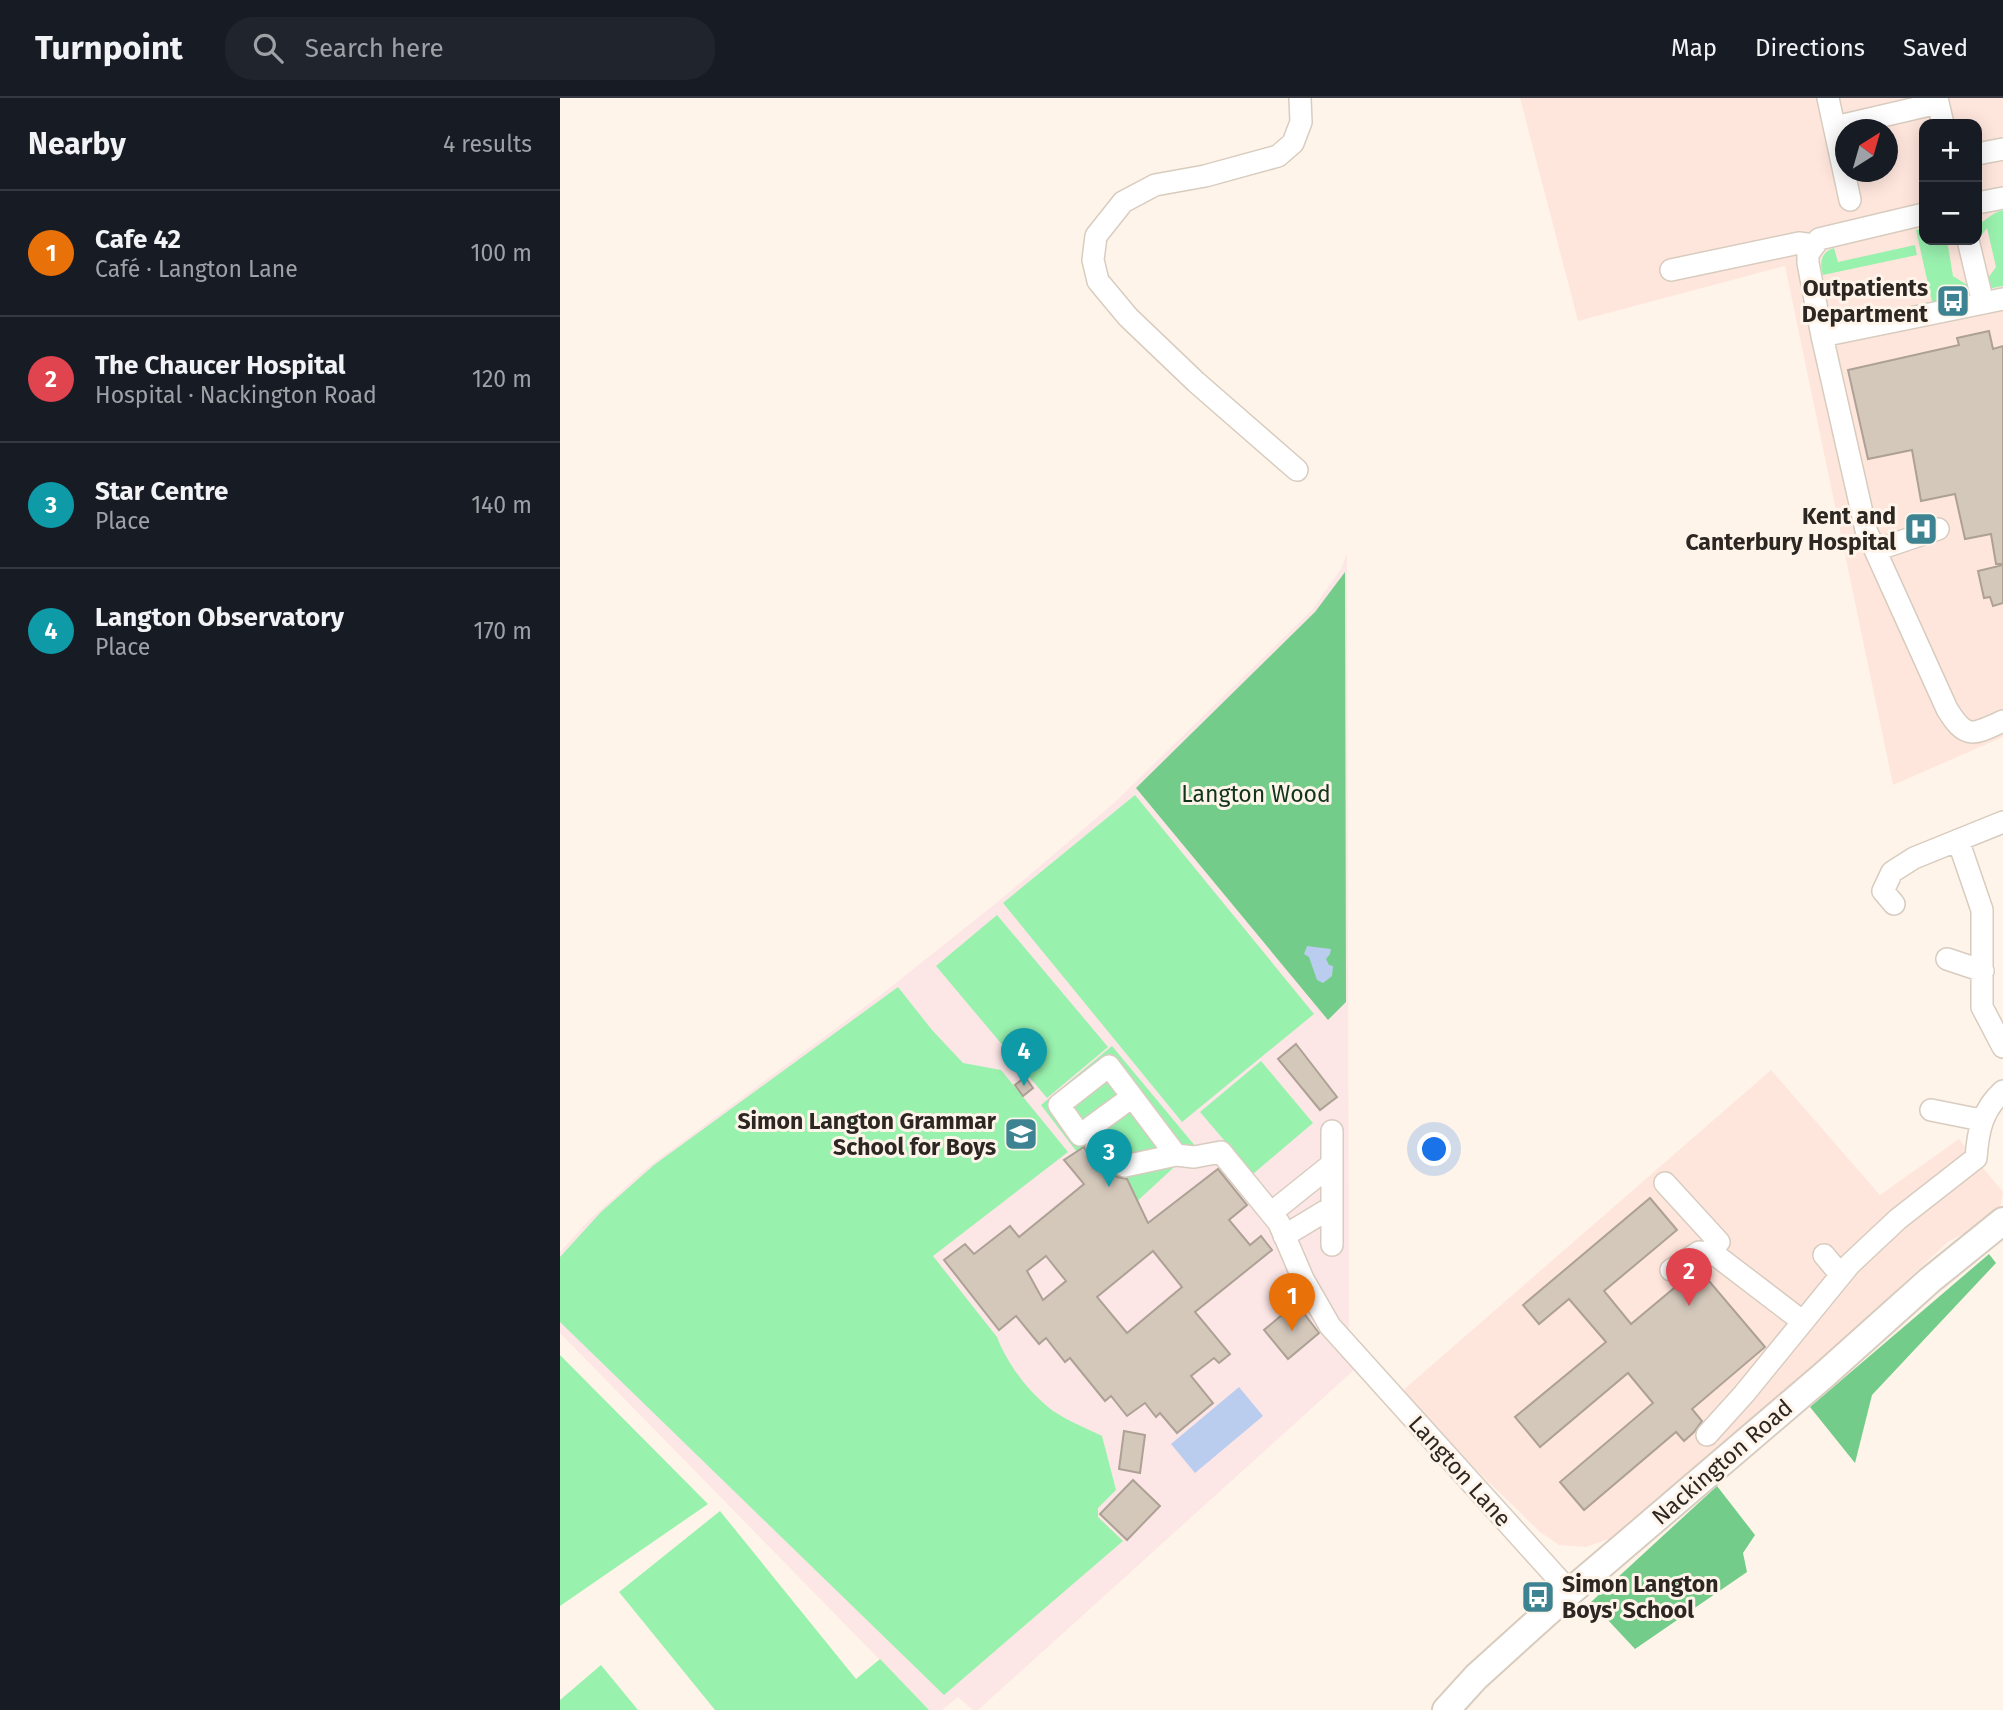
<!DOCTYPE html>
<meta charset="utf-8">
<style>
body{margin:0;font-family:"Fira Sans",sans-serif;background:#20242c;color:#f1f3f6}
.controls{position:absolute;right:21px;top:21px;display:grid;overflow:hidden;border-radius:14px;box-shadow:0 4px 18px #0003}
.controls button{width:63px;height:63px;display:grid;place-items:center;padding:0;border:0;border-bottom:2px solid #363941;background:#171b24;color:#f1f3f6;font:35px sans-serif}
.compass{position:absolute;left:1275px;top:21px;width:63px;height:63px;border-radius:50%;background:#171b24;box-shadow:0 4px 18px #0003;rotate:37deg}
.you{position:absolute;left:875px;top:1052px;width:24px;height:24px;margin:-18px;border:5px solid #fff;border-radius:50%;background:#1a73e8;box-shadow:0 0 0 10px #1a73e833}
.badge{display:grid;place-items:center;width:46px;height:46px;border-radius:50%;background:#2563eb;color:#fff;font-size:23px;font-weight:700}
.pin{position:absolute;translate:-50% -58px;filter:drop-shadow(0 2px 4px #0008)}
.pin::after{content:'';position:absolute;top:37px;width:24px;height:21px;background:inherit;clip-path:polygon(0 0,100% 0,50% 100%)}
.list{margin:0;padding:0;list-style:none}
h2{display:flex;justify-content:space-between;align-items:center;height:91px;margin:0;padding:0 28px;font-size:30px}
h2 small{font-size:23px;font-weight:400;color:#9ea1a6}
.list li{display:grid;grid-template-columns:46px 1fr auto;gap:21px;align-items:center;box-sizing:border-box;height:126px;padding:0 28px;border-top:2px solid #363941}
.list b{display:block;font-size:26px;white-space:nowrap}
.list p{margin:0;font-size:23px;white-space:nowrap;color:#9ea1a6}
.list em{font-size:23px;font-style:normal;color:#9ea1a6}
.icon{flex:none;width:38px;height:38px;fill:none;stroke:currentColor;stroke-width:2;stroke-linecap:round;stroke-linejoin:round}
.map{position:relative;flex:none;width:1443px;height:1612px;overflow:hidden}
header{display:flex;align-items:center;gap:42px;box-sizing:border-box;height:98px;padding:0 35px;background:#171b24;border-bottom:2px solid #363941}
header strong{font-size:33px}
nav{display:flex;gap:38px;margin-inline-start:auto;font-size:24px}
.search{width:490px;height:63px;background:#20242c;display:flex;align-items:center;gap:18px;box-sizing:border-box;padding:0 24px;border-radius:28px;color:#9ea1a6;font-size:26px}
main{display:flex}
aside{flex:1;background:#171b24}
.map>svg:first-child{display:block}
</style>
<header>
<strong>Turnpoint</strong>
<div class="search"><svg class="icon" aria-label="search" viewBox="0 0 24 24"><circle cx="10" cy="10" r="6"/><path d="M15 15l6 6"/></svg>Search here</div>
<nav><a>Map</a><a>Directions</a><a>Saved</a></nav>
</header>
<main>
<aside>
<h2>Nearby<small>4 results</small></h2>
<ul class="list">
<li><span class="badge" style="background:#e8710a">1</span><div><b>Cafe 42</b><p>Café · Langton Lane</p></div><em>100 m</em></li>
<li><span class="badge" style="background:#e0444e">2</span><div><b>The Chaucer Hospital</b><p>Hospital · Nackington Road</p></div><em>120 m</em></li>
<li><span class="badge" style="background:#0f9aa8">3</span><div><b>Star Centre</b><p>Place</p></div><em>140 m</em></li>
<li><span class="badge" style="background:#0f9aa8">4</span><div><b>Langton Observatory</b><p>Place</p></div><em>170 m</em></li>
</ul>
</aside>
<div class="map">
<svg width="1443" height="1612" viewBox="0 0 1443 1612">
<rect width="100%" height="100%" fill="#fff4e9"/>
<path fill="#fce6e6" d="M787,456l2,776 5,40 -376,340h-5l-15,-13 -16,13h-13l-369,-377v-81l30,-33 58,-52 234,-173 118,-94 114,-97 198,-193 29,-41z"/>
<path fill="#ffe6dd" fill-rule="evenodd" d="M960,0h483v639l-110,48 -108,-519 -207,55zM1364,26h53v116h-53zM1286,32h42v42h-42z
M1211,972l109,125 79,-56 44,53 -3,16 -26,20 -26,14 -96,89 -29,31 -203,173 -34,12 -27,-2 -19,-13 -75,-73 -64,-67z"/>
<path fill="#99f1ae" d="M1443,112v76l-16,3 -2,-7 11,-15 -9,-39 -10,13v-17c12,-4 12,-10 26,-14z
M1364,130v12h23l6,36 16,10 1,8 -38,8 -16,-72z
M1355,147l2,10 -94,20c-4,-12 -2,-23 11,-27l4,14z
M575,697l179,219 -132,108 -179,-219z
M437,817l111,132 -61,51 -111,-132z
M338,889l34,43 31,33 38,7 67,82 -135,104 64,81c10,27 33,57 56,74 15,10 33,17 49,25l14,54 -18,18v9l25,24 -179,154 -384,-373v-65l41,-45 53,-47z
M552,948l84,101 -63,58 -47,-41 -45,-59z
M701,963l52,62 -60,51 -53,-62z
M0,1257l148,149 -148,102z
M160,1413l136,168 24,-20 49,51h-214l-96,-118z
M41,1567l37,45h-78v-10z"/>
<path fill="#73cc89" d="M785,474l1,430 -18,18 -192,-232 179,-176z
M1429,1156l7,9 -124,132 -17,68 -45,-56z
M1157,1388l38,49 -12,18 4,19 -112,77 -44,-47z"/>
<path fill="#bbcdef" d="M747,848l24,3 -1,5 -4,5 3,6 4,1 -1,10 -9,7 -6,-3 -8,-23 -5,-3z
M679,1289l24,29 -68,57 -24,-29z"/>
<path fill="#d4c8bb" stroke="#ada195" stroke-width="2" fill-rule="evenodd" d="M1429,233l4,18 10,-3v218h-7l-5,-30 -26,5 -10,-45 -34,7 -9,-51 -44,9 -20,-89 111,-25 -2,-7z
M1443,467v38l-10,3 -3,-9 -6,1 -6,-27z
M736,946l41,53 -17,13 -42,-51z
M465,979l8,11 -10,8 -8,-11z
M524,1049l5,9 28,21 10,2 21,44 70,-54 29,36 -18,15 21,25 11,-9 11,14 -77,62 35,42 -11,9 -5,-5 -23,18 22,27 -36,30 -17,-20 -4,4 -11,-14 -18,13 -16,-20 -6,5 -35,-43 -5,4 -19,-24 -7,6 -23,-28 -17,14 -55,-70 21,-16 9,10 36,-28 9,11 65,-53 -20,-24zM593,1153l29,36 -55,46 -30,-36zM486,1158l20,25 -23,19 -16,-29z
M1090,1100l27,32 -73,61 27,33 67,-56 67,79 -73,62 10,12 -8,11 -10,9 -8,-9 -92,78 -24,-28 93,-79 -25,-30 -88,74 -25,-30 91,-75 -37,-43 -30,25 -16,-19z
M736,1205l23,30 -31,26 -24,-29z
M564,1333l21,4 -5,38 -21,-4z
M573,1382l27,26 -33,34 -27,-26z"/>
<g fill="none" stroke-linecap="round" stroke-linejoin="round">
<defs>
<path id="minor" d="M1268,0l22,102
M1377,0l6,26
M1275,29l103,-24
M1417,56l26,-5
M1417,105l26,-5
M1364,116l-105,25 -11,15v9l14,73 44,194 81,179c19,31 26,26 56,12
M1408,142l15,63
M1111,172l128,-27 14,2
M1262,238l181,-37
M737,372l-101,-88 -68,-65 -30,-36 -5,-21 3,-24 27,-34 32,-17 50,-9 73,-20 15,-13 8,-21 -1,-24
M1316,452l62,-21
M1398,742l24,70v97l21,40
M1334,806l-11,-13 9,-19 22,-14 89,-36
M1387,861l36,12
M572,999l-52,38 -21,-30 50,-39 67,89 18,2 27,-5 58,71 24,56 27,47 240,266
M1371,1012l50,10
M537,1047l28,21 51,-11
M772,1066v-33
M1105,1085l54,59
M772,1109v38
M711,1115l61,-49v43l-48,29
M1264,1157l16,19
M1111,1172l28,-18 14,1 89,68
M1147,1337l37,-41 106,-130 48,-45 78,-61c2,-27 6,-48 27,-67"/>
<path id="major" d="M886,1612l30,-33 94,-85 254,-217 106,-95 73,-59"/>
</defs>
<use href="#minor" stroke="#d8ccbf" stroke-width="24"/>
<use href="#major" stroke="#d8ccbf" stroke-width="30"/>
<use href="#minor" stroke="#fff" stroke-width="21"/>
<use href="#major" stroke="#fff" stroke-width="26"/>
</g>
<defs>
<symbol id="bus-square" viewBox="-11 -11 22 22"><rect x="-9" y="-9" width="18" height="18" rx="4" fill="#3e8391" stroke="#fff4e9"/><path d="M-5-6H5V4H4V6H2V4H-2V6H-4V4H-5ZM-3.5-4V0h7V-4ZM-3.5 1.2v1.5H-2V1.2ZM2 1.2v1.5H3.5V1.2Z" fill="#fff"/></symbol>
<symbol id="hospital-square" viewBox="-11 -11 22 22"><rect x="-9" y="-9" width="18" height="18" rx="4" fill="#3e8391" stroke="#fff4e9"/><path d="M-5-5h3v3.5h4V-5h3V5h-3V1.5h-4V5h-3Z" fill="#fff"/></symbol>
<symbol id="school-square" viewBox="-11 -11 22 22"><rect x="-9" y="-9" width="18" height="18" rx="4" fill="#3e8391" stroke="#fff4e9"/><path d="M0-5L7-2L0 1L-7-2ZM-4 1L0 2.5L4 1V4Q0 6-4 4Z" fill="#fff"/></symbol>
</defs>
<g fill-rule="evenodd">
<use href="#bus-square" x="1374" y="184" width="38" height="38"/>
<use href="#hospital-square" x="1342" y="412" width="38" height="38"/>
<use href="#school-square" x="442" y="1017" width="38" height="38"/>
<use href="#bus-square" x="959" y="1480" width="38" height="38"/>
</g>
<g text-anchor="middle" stroke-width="6" stroke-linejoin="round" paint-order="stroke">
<g font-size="23" font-weight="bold" fill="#2c2722" stroke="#fff4e9" text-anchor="end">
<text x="1368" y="198">Outpatients<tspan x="1368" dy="26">Department</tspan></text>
<text x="1336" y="426">Kent and<tspan x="1336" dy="26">Canterbury Hospital</tspan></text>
<text x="436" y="1031">Simon Langton Grammar<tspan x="436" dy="26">School for Boys</tspan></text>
<text x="1002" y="1494" text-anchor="start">Simon Langton<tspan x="1002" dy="26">Boys' School</tspan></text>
</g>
<g font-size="23" fill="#10351b" stroke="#fff4e9">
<text x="696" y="704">Langton Wood</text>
</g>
<g font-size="23" fill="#2c2722" stroke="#fff4e9">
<text transform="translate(1162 1364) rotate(-41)" y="8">Nackington Road</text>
<text transform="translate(900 1373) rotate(48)" y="8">Langton Lane</text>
</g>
</g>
</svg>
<div class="controls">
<button>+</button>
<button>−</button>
</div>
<svg class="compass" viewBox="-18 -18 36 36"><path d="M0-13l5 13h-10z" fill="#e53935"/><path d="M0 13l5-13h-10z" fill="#9ea1a6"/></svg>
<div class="you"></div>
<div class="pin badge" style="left:732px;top:1233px;background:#e8710a">1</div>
<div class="pin badge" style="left:1129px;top:1208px;background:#e0444e">2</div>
<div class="pin badge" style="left:549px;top:1089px;background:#0f9aa8">3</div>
<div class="pin badge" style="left:464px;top:988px;background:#0f9aa8">4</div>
</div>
</main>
